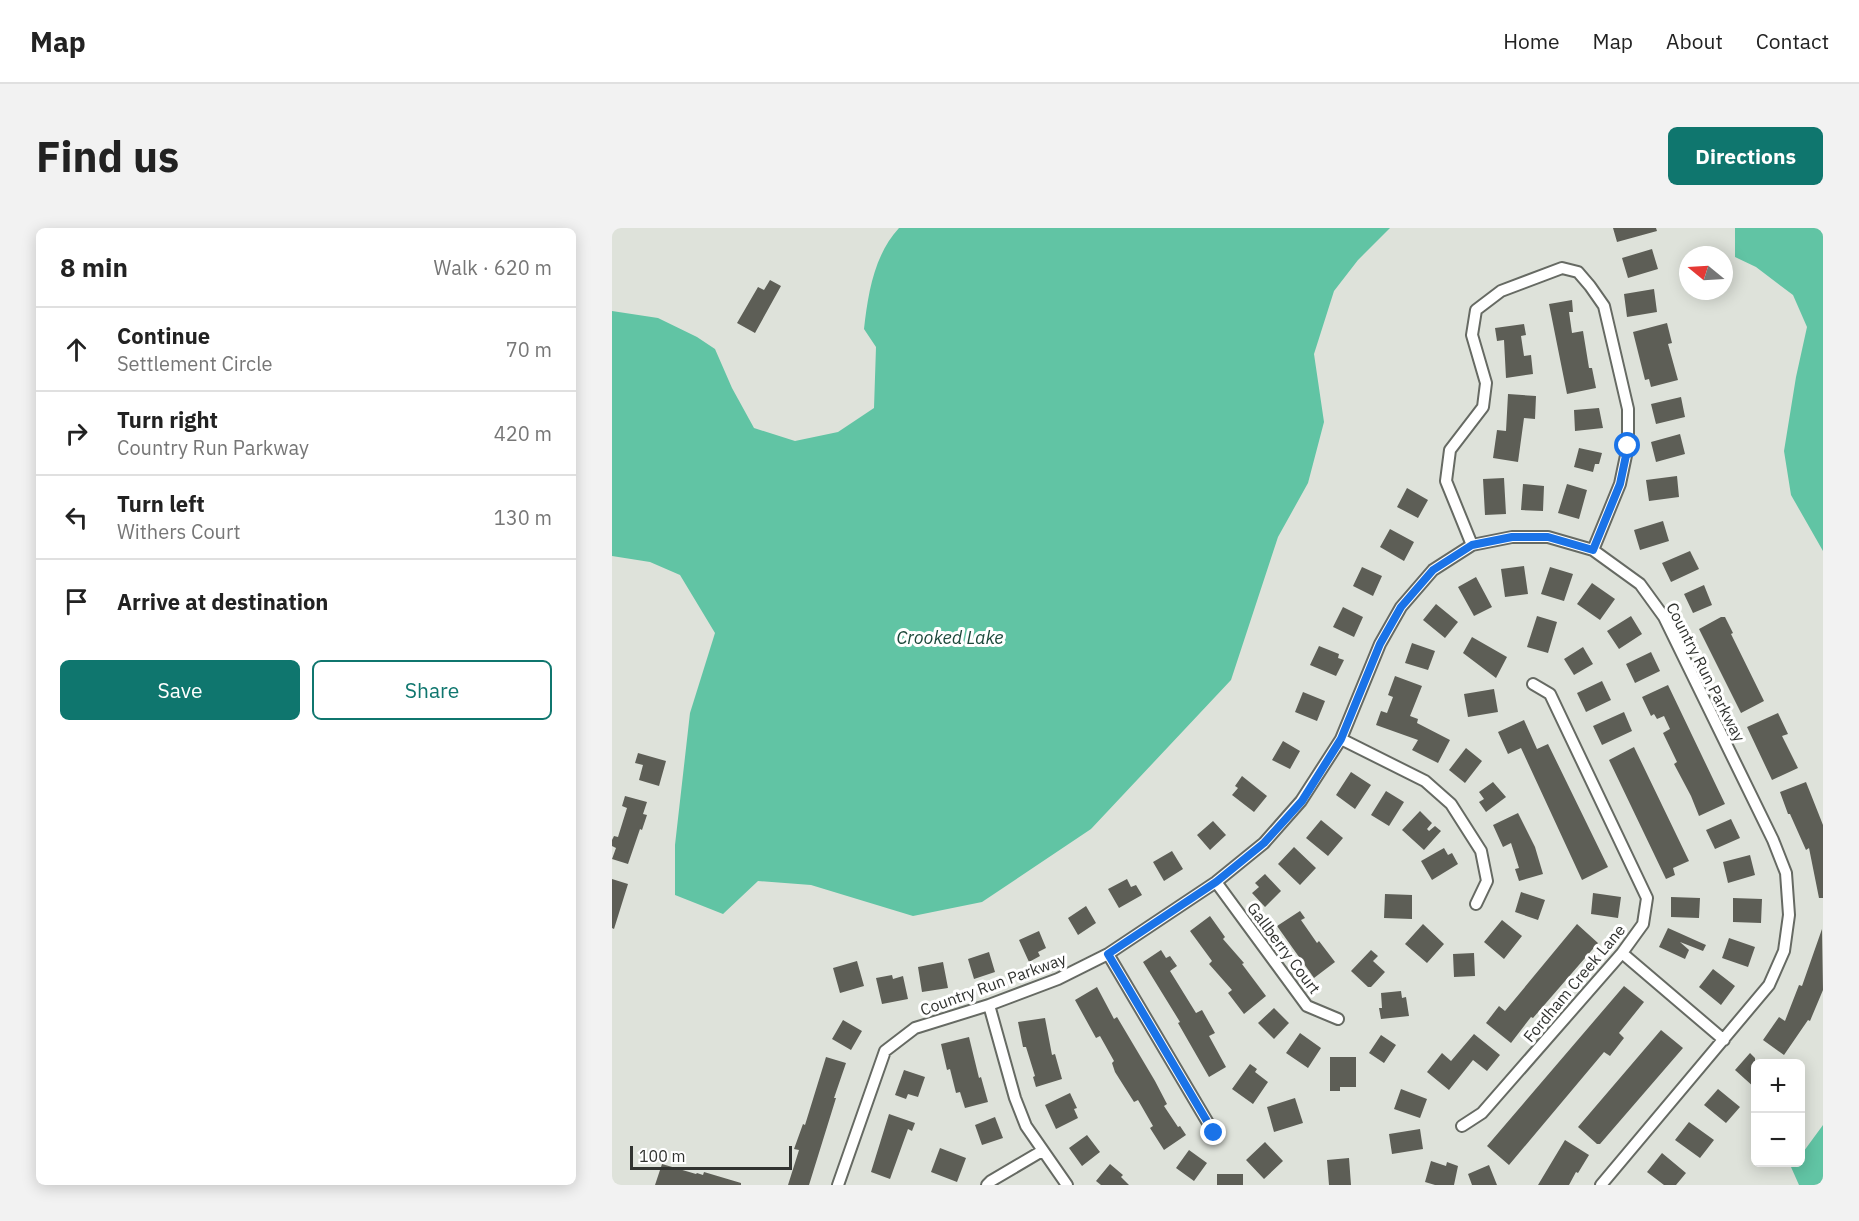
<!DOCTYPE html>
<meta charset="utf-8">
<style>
body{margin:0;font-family:"IBM Plex Sans",sans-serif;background:#f2f2f2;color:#222}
.controls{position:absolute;right:18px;bottom:18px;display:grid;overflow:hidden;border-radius:9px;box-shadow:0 3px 15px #0003}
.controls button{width:54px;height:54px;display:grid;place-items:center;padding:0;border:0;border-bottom:2px solid #e0e0e0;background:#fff;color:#222;font:30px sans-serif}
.compass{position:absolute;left:1067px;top:18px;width:54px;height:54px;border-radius:50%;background:#fff;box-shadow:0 3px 15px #0003;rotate:288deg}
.scale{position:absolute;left:18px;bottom:15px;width:162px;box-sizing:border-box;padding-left:6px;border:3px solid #313330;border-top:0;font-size:16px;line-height:21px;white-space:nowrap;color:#313330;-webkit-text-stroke:4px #fff;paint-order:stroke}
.stop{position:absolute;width:18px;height:18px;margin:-14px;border:4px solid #1a73e8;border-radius:50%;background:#fff}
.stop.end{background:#1a73e8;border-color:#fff;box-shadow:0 2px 6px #0008}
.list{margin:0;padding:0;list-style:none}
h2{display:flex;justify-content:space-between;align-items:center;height:78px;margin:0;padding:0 24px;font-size:26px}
h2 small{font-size:20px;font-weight:400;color:#767676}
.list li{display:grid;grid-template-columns:39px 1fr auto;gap:18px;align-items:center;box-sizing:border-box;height:84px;padding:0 24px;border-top:2px solid #e0e0e0}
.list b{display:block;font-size:22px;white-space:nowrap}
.list p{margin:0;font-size:20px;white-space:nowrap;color:#767676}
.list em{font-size:20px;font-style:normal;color:#767676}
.actions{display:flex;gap:12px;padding:18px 24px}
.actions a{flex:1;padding:14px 0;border:2px solid #0f766e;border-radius:9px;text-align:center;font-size:21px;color:#0f766e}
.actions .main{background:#0f766e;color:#fff}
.icon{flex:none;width:33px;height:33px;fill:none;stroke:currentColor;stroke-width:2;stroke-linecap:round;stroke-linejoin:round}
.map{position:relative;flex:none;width:1211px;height:957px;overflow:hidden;border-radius:9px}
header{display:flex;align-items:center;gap:36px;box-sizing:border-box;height:84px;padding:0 30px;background:#fff;border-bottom:2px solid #e0e0e0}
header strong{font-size:28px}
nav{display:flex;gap:33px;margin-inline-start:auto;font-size:21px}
.intro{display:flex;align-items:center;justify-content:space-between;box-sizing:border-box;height:144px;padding:0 36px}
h1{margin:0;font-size:42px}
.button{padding:15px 27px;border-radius:9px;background:#0f766e;color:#fff;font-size:21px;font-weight:700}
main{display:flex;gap:36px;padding:0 36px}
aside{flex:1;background:#fff;border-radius:9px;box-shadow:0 3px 15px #0003}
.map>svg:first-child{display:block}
</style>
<header>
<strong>Map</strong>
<nav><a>Home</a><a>Map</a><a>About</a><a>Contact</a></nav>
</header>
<div class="intro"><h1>Find us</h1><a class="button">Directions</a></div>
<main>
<aside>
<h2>8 min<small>Walk · 620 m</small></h2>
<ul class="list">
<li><svg class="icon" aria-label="ahead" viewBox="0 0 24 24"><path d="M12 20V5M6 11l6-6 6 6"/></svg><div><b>Continue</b><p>Settlement Circle</p></div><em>70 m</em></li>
<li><svg class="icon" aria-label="right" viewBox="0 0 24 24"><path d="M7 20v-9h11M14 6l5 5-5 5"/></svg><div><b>Turn right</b><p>Country Run Parkway</p></div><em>420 m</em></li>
<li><svg class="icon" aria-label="left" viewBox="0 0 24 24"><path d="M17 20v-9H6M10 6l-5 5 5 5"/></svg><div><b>Turn left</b><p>Withers Court</p></div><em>130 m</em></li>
<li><svg class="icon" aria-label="arrive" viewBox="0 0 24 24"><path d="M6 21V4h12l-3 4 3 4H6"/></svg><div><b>Arrive at destination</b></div></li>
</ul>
<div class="actions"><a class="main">Save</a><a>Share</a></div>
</aside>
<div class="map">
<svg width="1211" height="957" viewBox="0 0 1211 957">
<rect width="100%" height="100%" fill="#dee2da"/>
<path fill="#61c4a4" d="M287,0h491l-32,32 -24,31 -20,63 10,68 -16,61 -30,54 -47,143 -140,149 -109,73 -69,14 -102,-31 -53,-4 -35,33 -48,-19v-50l15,-132 25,-80 -35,-58 -30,-13 -38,-6v-245l46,7 39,19 18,12 17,39 22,40 41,13 43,-9 36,-24 2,-61 -12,-18c4,-35 10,-74 35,-101z
M1123,0h88v323l-32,-56 -7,-44 12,-74 11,-50 -14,-32 -37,-28 -21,-10z
M1211,897v60h-24l-8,-18 4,-4 5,-1 1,-7z"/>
<path fill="#5d5e56" d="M1001,0h43l1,3 -40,11z
M1040,21l6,20 -30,9 -6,-20z
M158,52l11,6 -26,47 -18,-10 21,-36 6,3z
M1042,61l3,23 -30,5 -3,-23z
M960,72l1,12h-4l3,21 11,-2 6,37h3l4,20 -29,6 -18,-90z
M1055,95l5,20 -4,1 10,36 -27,7 -2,-8 -4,1 -12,-48z
M912,96l2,11 -5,1 3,20 7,-1 2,19 -27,4 -2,-38 -7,1 -2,-13z
M896,166l28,2 -1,23 -11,-1 -6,44 -25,-4 4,-28 9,1z
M1069,169l4,20 -29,7 -5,-20z
M987,180l4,20 -28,3 -1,-21z
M1068,206l5,20 -29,8 -5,-20z
M967,220l23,5 -3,11h-4l-2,8 -19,-5z
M1065,248l2,21 -30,4 -3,-21z
M892,250l2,36 -21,1 -2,-36z
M911,256l21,2 -1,25 -22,-1z
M955,256l20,6 -8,29 -21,-6z
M795,260l21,12 -10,18 -21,-11z
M1051,293l6,20 -29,9 -6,-20z
M778,301l24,13 -10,19 -24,-14z
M1078,323l9,18 -28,13 -9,-19z
M912,338l4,28 -23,3 -4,-28z
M750,339l20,9 -9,20 -20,-10z
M938,339l23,7 -9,27 -23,-7z
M864,349l16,30 -18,9 -16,-29z
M980,355l23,16 -15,21 -23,-16z
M1092,357l8,20 -19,8 -9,-19z
M824,376l22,18 -13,16 -22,-18z
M731,379l20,10 -9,20 -21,-10z
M925,388l20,6 -9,31 -21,-6z
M1019,388l11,18 -23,15 -12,-18z
M1109,389h4l8,16 -2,1 33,67 -23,12 -42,-84z
M860,409l35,20 -11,21 -33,-25z
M800,415l23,8 -7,19 -23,-7z
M707,418l20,8 -1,4 6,2 -8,16 -26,-11z
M971,419l10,17 -19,11 -10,-16z
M1039,424l9,19 -25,12 -9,-19z
M783,448l27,10 -12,30 8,3 -1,4 33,17 -12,23 -26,-13 6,-10 -42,-15 5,-14 6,2 6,-16 -5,-2z
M990,453l9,19 -25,12 -9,-19z
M1056,457l57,119 -26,12 -8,-20 -17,-32 3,-2 -14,-29 7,-4 -6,-13 -7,3 -3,-5 -3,2 -9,-19z
M882,461l4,23 -30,5 -4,-23z
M691,464l22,9 -8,20 -22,-9z
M1012,484l8,19 -30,14 -9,-19z
M1166,485l10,21 -6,2 16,32 -26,12 -25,-53z
M912,492l13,29 11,-5 60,123 -26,13 -61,-132 -13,6 -10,-22z
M671,513l17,10 -10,18 -18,-9z
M1022,519l55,114 -16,7 2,7 -9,4 -57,-119z
M854,520l16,13 -17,22 -16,-13z
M26,525l28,8 -7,25 -20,-6 4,-15 -8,-2z
M739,544l20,13 -16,24 -19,-14z
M630,548l25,20 -13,16 -22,-17 6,-7 -3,-2z
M881,554l13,15 -20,15 -7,-10 5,-3 -5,-7z
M1194,554l17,43v73h-4l-10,-50 -3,2 -16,-36h-2l-8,-22z
M774,563l18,11 -15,24 -18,-11z
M13,568l22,6 -4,12 4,1 -5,15 -2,-1 -12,35 -16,-5 4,-11 -4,-2v-6l2,-4 4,1 9,-29 -5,-2z
M808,583l12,12 -5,6 2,2 6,-5 6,5 -17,19 -22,-20z
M906,585l17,34 8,27 -24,7 -4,-12 4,-1 -8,-25 -8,4 -10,-22z
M1119,591l9,19 -25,11 -9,-19z
M709,592l22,18 -15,18 -22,-18z
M601,593l13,14 -16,15 -13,-15z
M682,619l22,21 -16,17 -22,-21z
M832,620l4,7 4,-2 6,11 -26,16 -11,-19z
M560,623l11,18 -19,12 -11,-19z
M1138,627l5,20 -27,8 -5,-21z
M653,646l16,17 -16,16 -13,-14 7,-6 -4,-4z
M0,651l16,5 -14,45 -2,-1z
M515,651l4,8 5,-2 6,10 -23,13 -11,-19z
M909,664l24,8 -7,20 -23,-8z
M981,665l28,4 -3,21 -27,-4z
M773,666l27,1v24l-28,-1z
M1059,669l29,1 -1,20 -28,-1z
M1121,670l29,1 -1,24 -28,-1z
M474,678l10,17 -18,12 -10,-17z
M688,683l5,7 -4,2 16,23 2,-2 16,21 -21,16 -37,-52z
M598,688l15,21 -2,2 21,24 -2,1 24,32 -22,18 -16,-21 4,-3 -23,-26 3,-3 -22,-30z
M890,692l20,16 -18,23 -20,-17z
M811,696l21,20 -17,19 -22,-19z
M965,696l21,19 -65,75 -2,-1 -20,26 -25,-20 13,-17 6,5z
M1056,700l38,17 -3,6 -23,-9 9,8 -4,9 -26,-12z
M1210,701l1,61 -13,31 -2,-1 -24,35 -21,-15 16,-23 6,4 14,-36 3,1z
M427,703l7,17 -8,4 2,4 -11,6 -10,-22z
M1117,710l26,9 -7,20 -26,-9z
M549,722l5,8 4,-2 7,10 -7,5 26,42 6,-3 13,23 -6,3 17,31 -17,10 -31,-54 2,-1 -37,-60z
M759,722l7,6 -5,5 12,11 -14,15h-3l-17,-16z
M377,724l6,20 -21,7 -6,-20z
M862,725l1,23 -21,1 -1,-23z
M245,733l7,25 -24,7 -7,-25z
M331,734l5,26 -26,4 -4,-25z
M1101,741l22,17 -14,19 -22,-18z
M280,747l1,4 10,-3 5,23 -26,5 -6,-26z
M1012,758l20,16 -25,31 5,5 -14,18 -6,-4 -95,113 -22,-19z
M485,759l17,32 3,-2 38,64 12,23 -3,2 14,21 2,-1 6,9 -22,15 -14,-22 3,-2 -15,-26 -4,2 -19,-30 -3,-9 2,-2 -14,-25 -4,2 -21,-38z
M789,763l1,7 4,-1 3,19 -28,3 -2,-11h3l-1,-15z
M662,780l15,15 -15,16 -16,-16z
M433,790l7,37 3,-1 7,25 -26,8 -3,-10 2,-1 -9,-29h-3l-5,-25z
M231,792l19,11 -11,19 -19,-11z
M1049,802l22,18 -83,96h-3l-19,-17z
M688,805l21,15 -13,20 -22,-15z
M862,806l26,21 -13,16 -14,-11 -24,30 -22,-18 15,-19 9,8z
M769,807l15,10 -12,18 -15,-10z
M357,809l10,41 2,-1 7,25 -23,6 -5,-16 -4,1 -6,-24 -3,1 -6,-26z
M1138,825l5,5v30l-20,-18z
M214,829l20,6 -12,35h2l-27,87h-21l11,-35 -5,-1 9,-25 2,1z
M718,829h26v30h-16v4h-10z
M638,836l7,5 -2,3 13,10 -15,22 -21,-15z
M292,842l21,7 -7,20 -10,-3 -2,5 -11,-4z
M789,861l26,10 -7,19 -26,-9z
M1106,861l22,18 -14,16 -22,-18z
M458,865l7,15 -3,1 4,9 -22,11 -11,-24z
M683,870l8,25 -29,9 -7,-25z
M277,886l26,9 -3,8 -4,-2 -18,50 -19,-7z
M383,889l8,21 -21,7 -7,-20z
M1077,894l25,18 -14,18 -25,-18z
M808,901l3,20 -31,5 -3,-20z
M475,907l13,17 -18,14 -13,-18z
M953,912l24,15 -11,18 -2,-1 -7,13h-31z
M653,914l18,19 -19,18 -18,-19z
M328,920l26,10 -9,24 -26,-10z
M577,922l18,13 -13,18 -18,-13z
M1050,925l24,20 -10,12h-12l-17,-13z
M737,930l2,27h-22l-2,-25z
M819,933l15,5 1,-4 11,4 -4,19h-19l-10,-3z
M50,936l34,10 1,-1 6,2 1,-3 37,11v2h-86z
M498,936l13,11 -2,2 8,8h-28l-5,-4z
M877,937l8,20h-25l-4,-11z
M605,946h26v11h-26z"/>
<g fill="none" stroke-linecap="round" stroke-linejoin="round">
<defs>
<path id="minor" d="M860,317l-26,-64 4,-31 33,-43 3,-24 -14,-48 4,-25 25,-19 61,-23 16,4 12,14 14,20 24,103v37l-8,38 -27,66
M729,511l84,42 26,23 30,47 6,30 -11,23
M604,654l91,124 31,13
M1010,725l102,87
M496,726l106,179
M377,777l26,93 11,28 41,59
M850,898l20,-13 140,-160 21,-29 4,-26 -97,-204 -17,-10
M226,957l47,-134 30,-23 74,-23 69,-26 50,-25 108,-72 48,-39 37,-42 40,-62 39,-95 21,-37 32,-37 39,-25 40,-8h36l45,13 47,34 24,33 109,223 13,33 3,42 -5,36 -15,34 -168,200
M375,957l4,-4 51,-30"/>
</defs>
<use href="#minor" stroke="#666a63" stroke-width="14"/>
<use href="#minor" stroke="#fff" stroke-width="10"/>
</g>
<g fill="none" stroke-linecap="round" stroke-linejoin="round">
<path stroke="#1a73e8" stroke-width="8" d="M602,905l-106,-179 108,-72 48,-39 38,-42 39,-62 39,-95 21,-37 32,-37 39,-25 40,-8h36l45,13 27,-66 8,-38"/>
</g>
<g text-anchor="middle" stroke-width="6" stroke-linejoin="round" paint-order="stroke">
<g font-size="16" fill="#313330" stroke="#fff">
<text transform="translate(1094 444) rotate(63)" y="6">Country Run Parkway</text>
<text transform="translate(672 720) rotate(53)" y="6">Gallberry Court</text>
<text transform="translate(962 755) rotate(-50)" y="6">Fordham Creek Lane</text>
<text transform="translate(381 756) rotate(-20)" y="6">Country Run Parkway</text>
</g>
<g font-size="18" font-style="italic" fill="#1c483a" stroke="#fff">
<text x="338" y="416">Crooked Lake</text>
</g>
</g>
</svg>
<div class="controls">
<button>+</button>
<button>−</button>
</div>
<svg class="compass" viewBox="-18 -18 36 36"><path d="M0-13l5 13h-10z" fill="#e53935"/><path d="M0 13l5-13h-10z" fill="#767676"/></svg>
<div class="scale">100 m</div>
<div class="stop" style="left:1016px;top:218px"></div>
<div class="stop end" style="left:602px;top:905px"></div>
</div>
</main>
